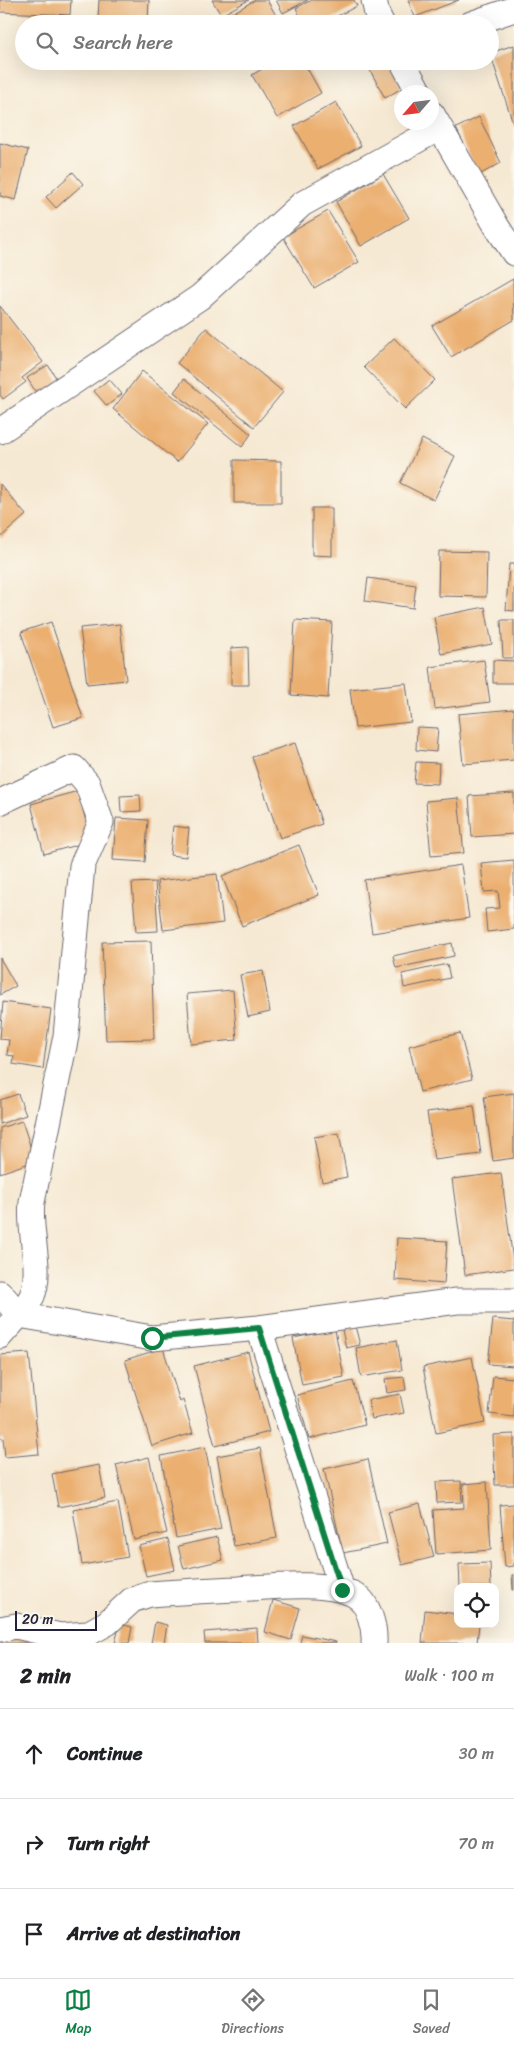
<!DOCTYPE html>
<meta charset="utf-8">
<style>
body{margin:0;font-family:Sriracha,sans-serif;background:#f2f2f2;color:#202124}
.controls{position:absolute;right:15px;bottom:15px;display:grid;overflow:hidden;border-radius:10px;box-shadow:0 5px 20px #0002}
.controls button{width:45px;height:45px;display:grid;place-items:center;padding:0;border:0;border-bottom:1px solid #e0e0e0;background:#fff;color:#202124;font:25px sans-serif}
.compass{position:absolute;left:394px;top:85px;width:45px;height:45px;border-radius:50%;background:#fff;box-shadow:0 5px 20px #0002;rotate:242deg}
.scale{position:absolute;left:15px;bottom:12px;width:82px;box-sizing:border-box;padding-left:5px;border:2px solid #22223b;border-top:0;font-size:14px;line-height:18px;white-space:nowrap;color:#22223b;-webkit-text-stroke:4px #fbf7ec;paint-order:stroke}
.stop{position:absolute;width:15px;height:15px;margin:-11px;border:4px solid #0b8043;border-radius:50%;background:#fff}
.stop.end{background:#0b8043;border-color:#fff;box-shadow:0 1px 5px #0008}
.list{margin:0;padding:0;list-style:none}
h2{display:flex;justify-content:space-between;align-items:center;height:65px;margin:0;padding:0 20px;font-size:21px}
h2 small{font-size:16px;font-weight:400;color:#757577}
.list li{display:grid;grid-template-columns:32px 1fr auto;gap:15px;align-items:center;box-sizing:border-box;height:90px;padding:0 20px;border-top:1px solid #e0e0e0}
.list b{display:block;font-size:19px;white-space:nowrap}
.list em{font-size:16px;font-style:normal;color:#757577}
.icon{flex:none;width:28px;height:28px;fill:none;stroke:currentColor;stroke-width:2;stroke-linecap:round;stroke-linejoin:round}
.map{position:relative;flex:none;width:514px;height:1643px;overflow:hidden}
.search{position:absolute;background:#fff;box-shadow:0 5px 20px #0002;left:15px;right:15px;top:15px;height:55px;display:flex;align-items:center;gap:12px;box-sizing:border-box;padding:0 18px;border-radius:28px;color:#757577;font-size:19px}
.sheet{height:335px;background:#fff}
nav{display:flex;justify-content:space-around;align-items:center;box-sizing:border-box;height:70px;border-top:1px solid #e0e0e0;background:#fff;font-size:14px;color:#757577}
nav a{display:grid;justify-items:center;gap:2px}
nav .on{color:#0b8043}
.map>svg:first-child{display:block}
</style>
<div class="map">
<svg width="514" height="1643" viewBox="0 0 514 1643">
<rect width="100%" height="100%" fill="#fbf7ec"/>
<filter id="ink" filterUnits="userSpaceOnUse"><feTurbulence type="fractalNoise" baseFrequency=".02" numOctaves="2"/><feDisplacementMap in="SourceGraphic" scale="10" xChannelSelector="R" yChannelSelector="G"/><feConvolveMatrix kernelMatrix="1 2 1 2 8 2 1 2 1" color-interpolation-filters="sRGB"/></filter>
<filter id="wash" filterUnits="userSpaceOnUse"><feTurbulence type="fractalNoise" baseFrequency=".0096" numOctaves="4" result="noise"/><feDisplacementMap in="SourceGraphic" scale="20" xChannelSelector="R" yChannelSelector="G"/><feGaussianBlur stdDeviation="1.12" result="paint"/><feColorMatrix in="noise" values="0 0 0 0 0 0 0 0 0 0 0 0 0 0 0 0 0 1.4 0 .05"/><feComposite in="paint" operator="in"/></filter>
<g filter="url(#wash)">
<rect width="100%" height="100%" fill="#f6e9d3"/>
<g id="blocks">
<path fill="#ebaf6f" d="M0,0h71l-1,15 -70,-3z
M99,0h50l-1,21 -50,-2z
M212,0h37l-28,15z
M255,0h12l14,24h-61l-1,-3z
M276,0h32l-25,13z
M312,0h42l3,6 -35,18h-18l-8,-16z
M408,0h51l-44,17z
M338,19l2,5h-11z
M514,45v81l-24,-73z
M275,61h28l18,32 -44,25 -25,-43z
M365,61h23l14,27 -17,10z
M336,102l25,44 -43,23 -24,-43z
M479,117l22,46 -22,12 -23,-47z
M0,143l28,7 -12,50 -16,-4z
M73,172l10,12 -27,24 -10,-11z
M383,174l26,44 -48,28 -25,-44z
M328,211l31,51 -45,26 -31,-51z
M513,279l1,41 -63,37 -19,-31z
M0,306l43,56 -21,16 4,4 -23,17 -3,-4z
M206,328l77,64 -29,35 -77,-64z
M394,338l41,42 -30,29 -41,-42z
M48,365l12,19 -21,13 -12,-19z
M142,371l66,53 -31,38 -64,-53z
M109,379l13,15 -15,12 -13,-15z
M184,379l67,55 -9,13 -68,-55z
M422,439l33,17 -21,44 -34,-17z
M234,460l47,1v42h-47z
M0,484l26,31 -26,23z
M312,508h20v48l-20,-1z
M439,551l48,1 -1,45 -48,-1z
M509,564h5v47l-8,-1z
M368,578l48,7 -3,23 -48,-7z
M485,607l7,37 -51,10 -7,-37z
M295,620l37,2 -4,76 -37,-3z
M501,620h13v38h-11z
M51,622l32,96 -30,9 -32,-95z
M120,624l6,56 -39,4 -7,-56z
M248,647l1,38h-18v-37z
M484,660l6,42 -55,7 -5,-42z
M493,660l21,1v22h-21z
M406,683l5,39 -56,6 -5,-39z
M514,709v51l-51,4 -5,-50z
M417,727l21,1 -2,24 -20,-2z
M295,743l27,81 -42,14 -28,-81z
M416,762l23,1 -1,21 -24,-1z
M78,791l13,50 -47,13 -13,-50z
M514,793v41l-42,3 -3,-41z
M140,795l1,16 -20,1 -1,-16z
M458,798l6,55 -33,3 -5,-55z
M116,818l32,2 -3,42 -32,-2z
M173,826l16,2 -3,29 -16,-2z
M299,845l20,50 -77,31 -20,-50z
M514,860v69l-27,3 -2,-23 15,-1 -2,-17 -14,1 -3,-29z
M461,865l8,53 -97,15 -8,-53z
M217,874l6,49 -60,7 -6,-49z
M155,882l3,49 -22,1 -4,-49z
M151,941l3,98 -48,1 -4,-98z
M452,943l2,13 -58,12 -3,-12z
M0,958l16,28 -16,9z
M447,964l3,14 -46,10 -2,-14z
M263,971l7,41 -22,5 -8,-42z
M233,990l4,50 -46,4 -4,-50z
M3,1002l48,7 -8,60 -30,-5 1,-8 -7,-1 2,-15 -9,-1z
M460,1033l12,46 -52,13 -11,-46z
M514,1093v65l-21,3 -9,-64z
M18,1094l8,21 -26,9v-24z
M474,1106l7,48 -47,6 -7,-48z
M22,1121l13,40 -35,12v-45z
M339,1133l8,44 -25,5 -8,-45z
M501,1173l13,95 -49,7 -13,-96z
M397,1238l50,3 -3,43 -49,-4z
M493,1319l21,2v45l-26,-2z
M355,1326l5,19 -14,3 -4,-18z
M335,1330l9,47 -42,8 -9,-47z
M397,1340l5,30 -41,7 -5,-29z
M163,1348l17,54 3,-2 10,33 -41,13 -27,-86z
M248,1352l21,80 -54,14 -21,-80z
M29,1353l10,101 -34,3 -2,-19h-3v-83z
M472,1357l13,66 -49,10 -13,-66z
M493,1376l21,2v39l-25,-3z
M404,1377l2,13 -19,3 -2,-14z
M353,1381l12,44 -56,14 -12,-44z
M400,1394l4,19 -32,6 -4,-19z
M514,1434v51h-19l-2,-50z
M205,1447l16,82 -45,9 -15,-82z
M260,1448l17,90 -43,8 -17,-90z
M149,1457l18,76 -33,7 -18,-75z
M368,1459l19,85 -44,9 -19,-84z
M99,1465l6,33 -47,9 -6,-33z
M461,1481l1,21 -25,1 -1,-21z
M487,1482l4,68 -55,4 -3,-44 31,-2 -1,-24z
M118,1502l10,55 -46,8 -9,-55z
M420,1504l14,53 -32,8 -14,-53z
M514,1504v62l-9,1 -5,-62z
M217,1537l6,23 -39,9 -6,-23z
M168,1539l7,31 -29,6 -7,-30z
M490,1563l1,24h-31l-1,-23z
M512,1575h2v15h-1z
M273,1600l27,8 -9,32 -26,-8z
M425,1610l33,4v10h21l-2,19h-55z
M155,1622l12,3 -3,18h-13z
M120,1624l12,3 -3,16h-14z
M257,1628l1,15h-53l-1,-11z
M2,1634l27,3 -1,6h-27z
M302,1635l34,7v1h-36z"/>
</g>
</g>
<g filter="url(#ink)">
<use href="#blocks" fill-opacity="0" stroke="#6c6870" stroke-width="1"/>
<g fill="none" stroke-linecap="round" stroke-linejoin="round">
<defs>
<path id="minor" d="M374,0l3,14 5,10
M471,24l43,-15
M402,61l17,31
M432,114l65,113 17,26
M0,431l200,-134 102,-93 137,-76
M0,802l74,-34 13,15 14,39 -19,44 -16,170 -34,166c-4,30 11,67 0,94 -7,15 -21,27 -32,40
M0,1293l19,22 133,23 107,-10 198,-27h57
M259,1328l83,262
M0,1629l16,-3 44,10 27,-2 20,-11 25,-23 18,-6c29,-2 59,-4 88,-5 31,-2 90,-9 117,6 14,8 20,33 19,48"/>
</defs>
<use href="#minor" stroke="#6c6870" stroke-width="27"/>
<use href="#minor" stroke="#fff" stroke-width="25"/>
</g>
</g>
<g fill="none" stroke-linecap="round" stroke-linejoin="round" filter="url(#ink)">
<path stroke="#0b8043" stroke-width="6" d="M152,1338l107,-10 83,262"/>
</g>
</svg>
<div class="controls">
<button><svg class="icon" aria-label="locate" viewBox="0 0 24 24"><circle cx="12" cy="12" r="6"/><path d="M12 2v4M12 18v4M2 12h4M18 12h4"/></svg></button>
</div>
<svg class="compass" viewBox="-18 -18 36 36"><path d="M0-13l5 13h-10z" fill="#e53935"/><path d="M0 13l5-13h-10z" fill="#757577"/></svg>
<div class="scale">20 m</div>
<div class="stop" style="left:152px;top:1338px"></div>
<div class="stop end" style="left:342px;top:1590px"></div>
<div class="search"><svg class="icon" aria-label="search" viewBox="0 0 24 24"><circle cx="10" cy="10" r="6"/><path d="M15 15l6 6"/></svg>Search here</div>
</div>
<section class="sheet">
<h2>2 min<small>Walk · 100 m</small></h2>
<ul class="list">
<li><svg class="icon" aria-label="ahead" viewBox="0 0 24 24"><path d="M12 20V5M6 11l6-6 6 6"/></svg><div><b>Continue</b></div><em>30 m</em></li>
<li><svg class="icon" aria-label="right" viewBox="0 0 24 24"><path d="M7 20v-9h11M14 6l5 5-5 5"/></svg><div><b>Turn right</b></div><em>70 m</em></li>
<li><svg class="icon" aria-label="arrive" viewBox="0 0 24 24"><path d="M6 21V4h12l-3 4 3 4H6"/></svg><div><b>Arrive at destination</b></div></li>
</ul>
</section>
<nav>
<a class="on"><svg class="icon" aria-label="map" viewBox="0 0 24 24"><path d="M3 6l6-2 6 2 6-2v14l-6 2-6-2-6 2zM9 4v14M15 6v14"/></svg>Map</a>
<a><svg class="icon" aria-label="directions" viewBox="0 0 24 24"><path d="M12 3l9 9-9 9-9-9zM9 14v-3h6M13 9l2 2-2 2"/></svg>Directions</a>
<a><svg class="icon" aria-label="saved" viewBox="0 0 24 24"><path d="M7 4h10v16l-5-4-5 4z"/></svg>Saved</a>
</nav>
